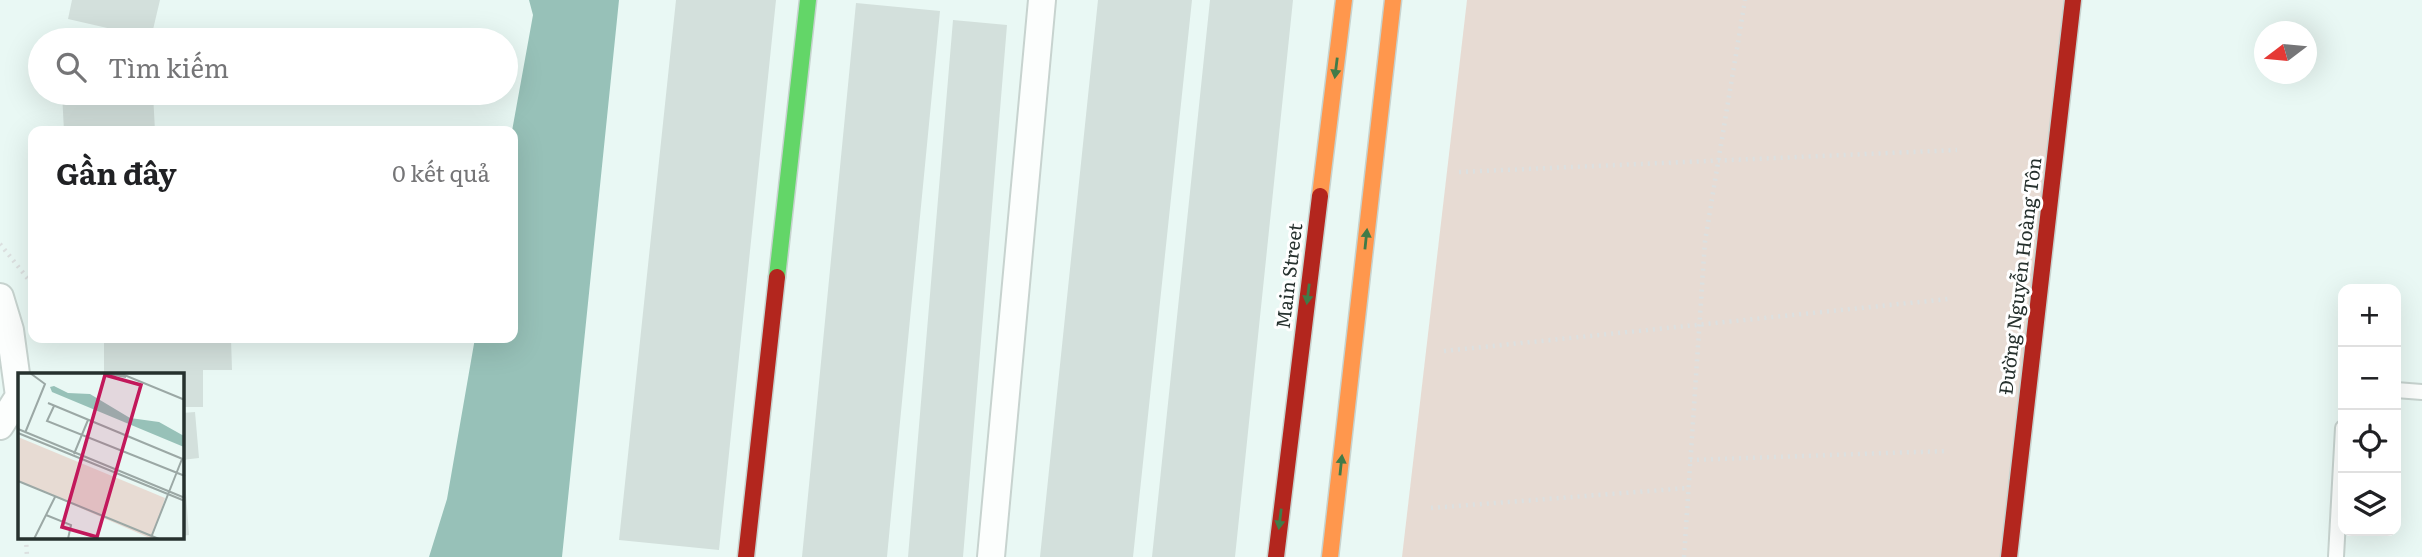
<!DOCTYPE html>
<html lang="vi">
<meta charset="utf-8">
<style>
body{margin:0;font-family:Literata,serif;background:#f6f6f6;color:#202124}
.controls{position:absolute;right:21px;bottom:21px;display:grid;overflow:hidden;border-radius:14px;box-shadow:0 7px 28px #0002}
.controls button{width:63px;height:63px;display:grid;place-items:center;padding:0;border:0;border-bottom:2px solid #e0e0e0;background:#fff;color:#202124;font:35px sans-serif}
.compass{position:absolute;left:2254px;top:21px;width:63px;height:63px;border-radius:50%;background:#fff;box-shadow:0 7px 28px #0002;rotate:254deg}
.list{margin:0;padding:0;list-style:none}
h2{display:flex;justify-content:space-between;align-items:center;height:91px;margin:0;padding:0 28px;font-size:30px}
h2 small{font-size:23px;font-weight:400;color:#757577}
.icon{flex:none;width:38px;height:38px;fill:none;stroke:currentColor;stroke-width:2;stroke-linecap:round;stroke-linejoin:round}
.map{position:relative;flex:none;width:2422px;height:557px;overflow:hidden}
.search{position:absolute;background:#fff;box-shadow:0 7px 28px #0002;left:28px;top:28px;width:490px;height:77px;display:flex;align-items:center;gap:18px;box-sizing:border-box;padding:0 24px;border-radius:38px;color:#757577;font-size:26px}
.panel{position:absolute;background:#fff;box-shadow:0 7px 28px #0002;left:28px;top:126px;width:490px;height:217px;border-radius:14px}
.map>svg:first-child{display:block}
</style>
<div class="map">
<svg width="2422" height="557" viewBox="0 0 2422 557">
<rect width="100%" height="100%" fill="#e9f8f4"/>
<path fill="#e7dbd3" d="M1467,0h606l-64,557h-607z"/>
<path fill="#97c1b8" d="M529,0h90l-57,557h-133l18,-58 28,-161h38l-1,-207 21,-116z"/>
<path fill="#d3e0dc" d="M72,0h88l-9,38 -83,-19z
M676,0h100l-57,550 -100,-10z
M1098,0h94l-59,557h-93z
M1210,0h83l-58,557h-83z
M856,3l84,8 -47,483 -6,63h-85z
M953,20l54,5 -27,328 -17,204h-55z
M62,93h91l2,38h-91z
M104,338h127l1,32h-29v37h-21v-32h-78z
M195,412l4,46 -17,2v-47z
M182,480h3l4,55 -7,1z"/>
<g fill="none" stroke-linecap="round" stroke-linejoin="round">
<defs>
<path id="lane" d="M2396,390l26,2
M2336,557l7,-129"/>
<path id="street" d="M0,297l10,33 9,66 -19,30
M991,557l51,-557"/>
<path id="fast" d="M777,277l31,-277"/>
<path id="slow" d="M1320,196l24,-196
M1330,557l63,-557"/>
<path id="jam" d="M746,557l31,-280
M1276,557l44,-361
M2009,557l64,-557"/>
</defs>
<use href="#lane" stroke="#c7d3cf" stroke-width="18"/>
<use href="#street" stroke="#c7d3cf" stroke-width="30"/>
<use href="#fast" stroke="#c7d3cf" stroke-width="19"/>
<use href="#slow" stroke="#c7d3cf" stroke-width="19"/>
<use href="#jam" stroke="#c7d3cf" stroke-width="19"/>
<path stroke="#dce0e0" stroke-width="4.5" stroke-dasharray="2 5" stroke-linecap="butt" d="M1459,172l498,-22
M0,244l33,41
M1444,351l504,-52
M1690,460l256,-9
M1431,508l257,-20
M26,538l1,19
M1684,557l21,-316 40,-241"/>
<use href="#lane" stroke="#fcfefd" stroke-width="14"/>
<use href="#street" stroke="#fcfefd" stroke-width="26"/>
<use href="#fast" stroke="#63d668" stroke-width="16"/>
<use href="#slow" stroke="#ff974d" stroke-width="16"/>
<use href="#jam" stroke="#b3261e" stroke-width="16"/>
</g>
<defs><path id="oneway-solid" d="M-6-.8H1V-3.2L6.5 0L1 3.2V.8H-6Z" transform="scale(1.75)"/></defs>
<g fill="#417b48">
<use href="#oneway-solid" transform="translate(1336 68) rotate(97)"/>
<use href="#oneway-solid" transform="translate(1366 239) rotate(-84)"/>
<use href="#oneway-solid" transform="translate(1308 294) rotate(97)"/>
<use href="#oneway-solid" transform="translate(1341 465) rotate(-84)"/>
<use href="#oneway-solid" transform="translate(1280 519) rotate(97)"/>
</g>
<g text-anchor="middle" stroke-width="6" stroke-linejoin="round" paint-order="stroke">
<g font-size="19" fill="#26312e" stroke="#fff">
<text transform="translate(1289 276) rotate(-83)" y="7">Main Street</text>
<text transform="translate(2020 276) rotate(-83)" y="7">Đường Nguyễn Hoàng Tôn</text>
</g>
</g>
<g transform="translate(18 373)">
<rect width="166" height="166" fill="#e9f8f4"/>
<path d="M0,64l147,61 -13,41 -134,-58z" fill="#e7dbd3"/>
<path d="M36,13l14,7 22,1 40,24 29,4 25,14v11l-132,-55 -2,-5z" fill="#97c1b8"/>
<path fill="none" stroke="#9ba8a5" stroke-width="2" d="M85,0l23,4M94,3l10,-2 63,26M30,30l137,57M36,33l-7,15 138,55M0,56l167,69M0,60l167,68M7,60l20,-49 -15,-11M56,81l14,-34M0,108l141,58M28,142l25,10 -3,14M134,162l30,-76M16,166l21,-42"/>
<path fill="#c2185b" fill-opacity="0.15" stroke="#c2185b" stroke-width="3.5" d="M87,2l36,10 -44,152 -35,-10z"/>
<rect width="166" height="166" fill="none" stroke="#26312e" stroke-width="3.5"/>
</g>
</svg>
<div class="controls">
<button>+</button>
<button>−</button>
<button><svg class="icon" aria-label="locate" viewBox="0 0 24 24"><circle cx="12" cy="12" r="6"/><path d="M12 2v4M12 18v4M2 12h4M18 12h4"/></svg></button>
<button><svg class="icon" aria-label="layers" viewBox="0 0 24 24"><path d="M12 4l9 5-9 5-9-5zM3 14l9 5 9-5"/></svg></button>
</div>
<svg class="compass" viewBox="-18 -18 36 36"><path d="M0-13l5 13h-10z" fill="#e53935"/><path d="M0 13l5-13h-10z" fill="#757577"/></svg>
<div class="search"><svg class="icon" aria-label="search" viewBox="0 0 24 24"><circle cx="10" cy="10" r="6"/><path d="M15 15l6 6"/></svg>Tìm kiếm</div>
<section class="panel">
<h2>Gần đây<small>0 kết quả</small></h2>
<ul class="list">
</ul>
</section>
</div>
